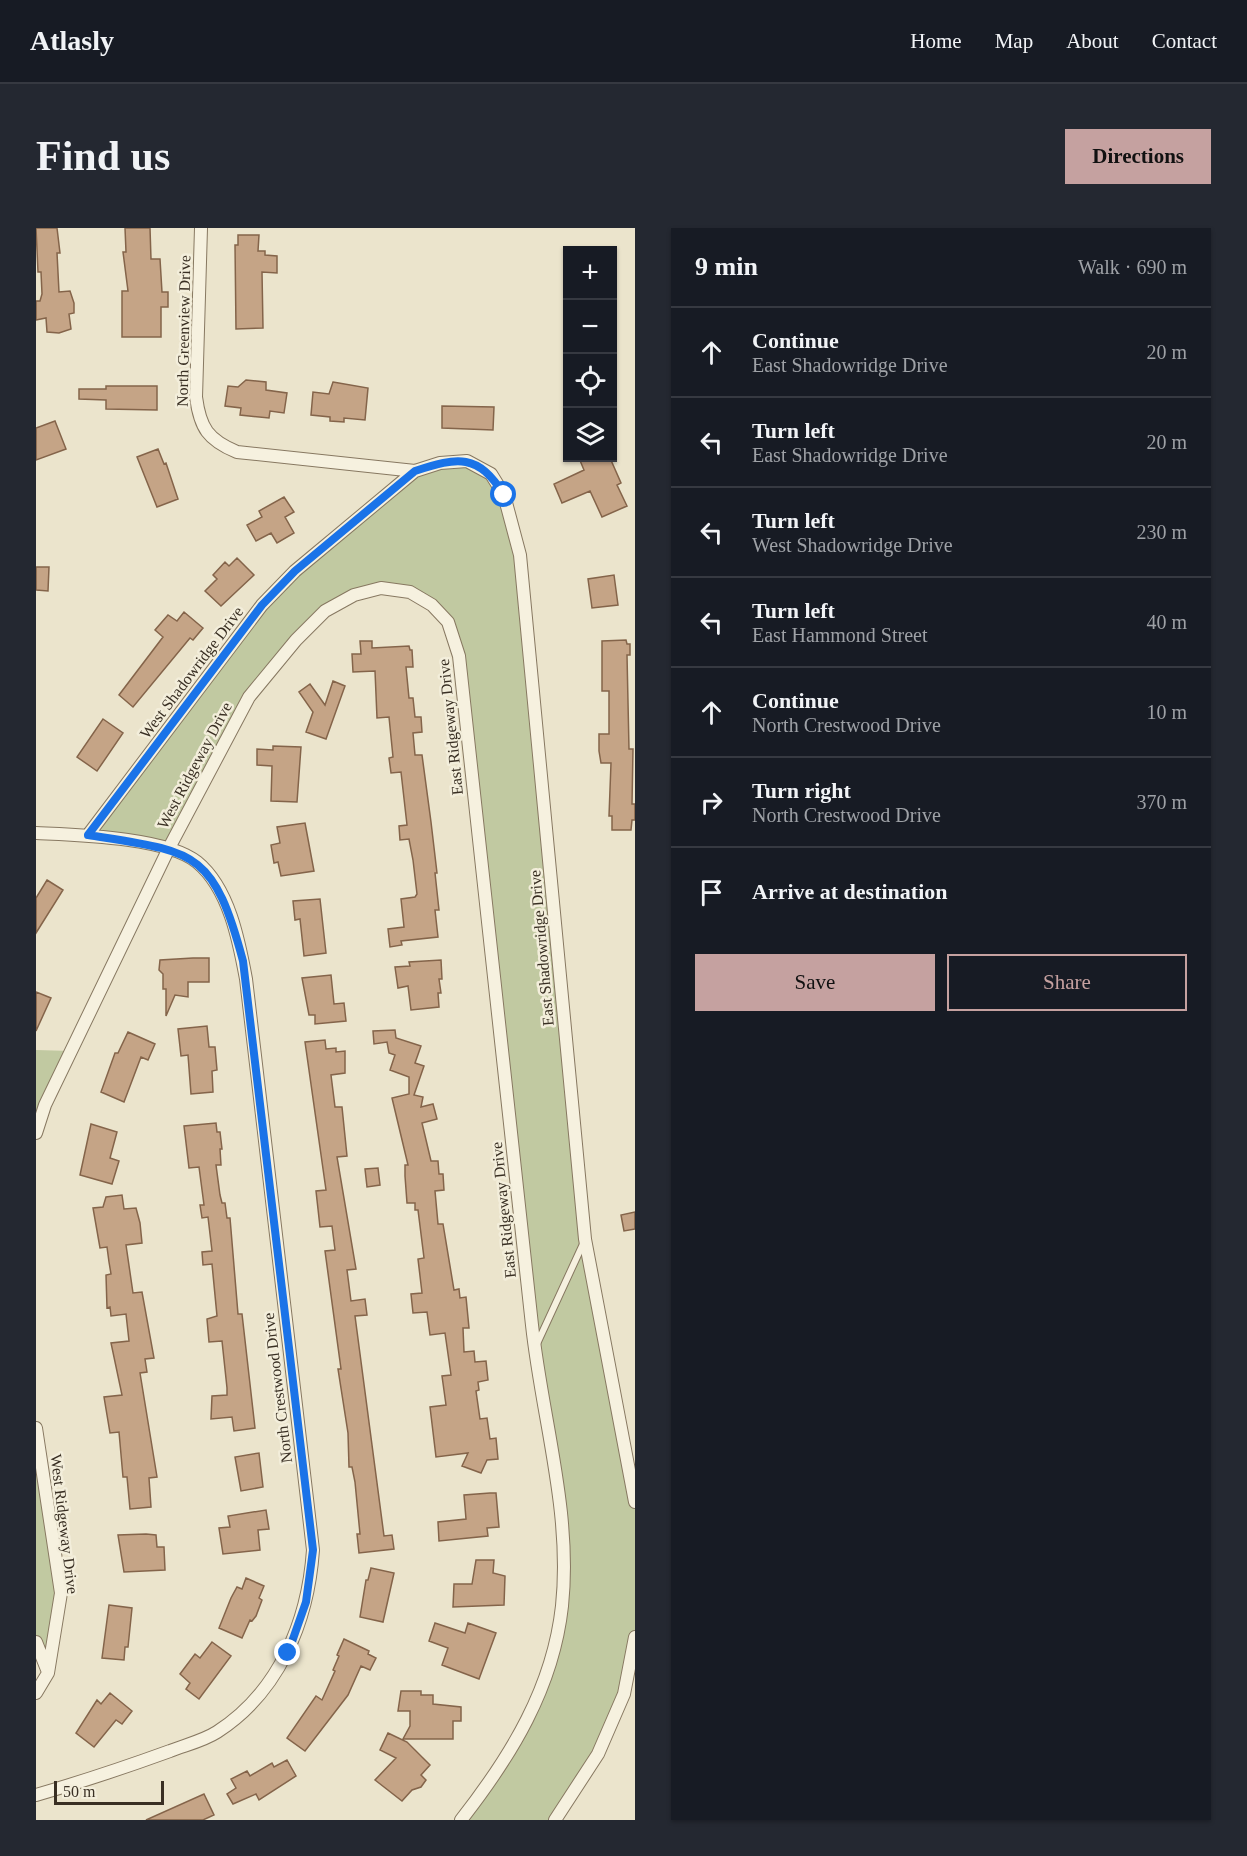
<!DOCTYPE html>
<meta charset="utf-8">
<style>
body{margin:0;font-family:Georgia,serif;background:#242831;color:#f1f3f6}
.controls{position:absolute;right:18px;top:18px;display:grid;overflow:hidden;border-radius:0px;box-shadow:0 2px 4px #0004}
.controls button{width:54px;height:54px;display:grid;place-items:center;padding:0;border:0;border-bottom:2px solid #363941;background:#171b24;color:#f1f3f6;font:30px sans-serif}
.scale{position:absolute;left:18px;bottom:15px;width:110px;box-sizing:border-box;padding-left:6px;border:3px solid #392f23;border-top:0;font-size:16px;line-height:21px;white-space:nowrap;color:#392f23;-webkit-text-stroke:4px #f3eedb;paint-order:stroke}
.stop{position:absolute;width:18px;height:18px;margin:-14px;border:4px solid #1a73e8;border-radius:50%;background:#fff}
.stop.end{background:#1a73e8;border-color:#fff;box-shadow:0 2px 6px #0008}
.list{margin:0;padding:0;list-style:none}
h2{display:flex;justify-content:space-between;align-items:center;height:78px;margin:0;padding:0 24px;font-size:26px}
h2 small{font-size:20px;font-weight:400;color:#9ea1a6}
.list li{display:grid;grid-template-columns:39px 1fr auto;gap:18px;align-items:center;box-sizing:border-box;height:90px;padding:0 24px;border-top:2px solid #363941}
.list b{display:block;font-size:22px;white-space:nowrap}
.list p{margin:0;font-size:20px;white-space:nowrap;color:#9ea1a6}
.list em{font-size:20px;font-style:normal;color:#9ea1a6}
.actions{display:flex;gap:12px;padding:18px 24px}
.actions a{flex:1;padding:14px 0;border:2px solid #c5a1a0;border-radius:0px;text-align:center;font-size:21px;color:#c5a1a0}
.actions .main{background:#c5a1a0;color:#111}
.icon{flex:none;width:33px;height:33px;fill:none;stroke:currentColor;stroke-width:2;stroke-linecap:round;stroke-linejoin:round}
.map{position:relative;flex:none;width:599px;height:1592px;overflow:hidden;border-radius:0px}
header{display:flex;align-items:center;gap:36px;box-sizing:border-box;height:84px;padding:0 30px;background:#171b24;border-bottom:2px solid #363941}
header strong{font-size:28px}
nav{display:flex;gap:33px;margin-inline-start:auto;font-size:21px}
.intro{display:flex;align-items:center;justify-content:space-between;box-sizing:border-box;height:144px;padding:0 36px}
h1{margin:0;font-size:42px}
.button{padding:15px 27px;border-radius:0px;background:#c5a1a0;color:#111;font-size:21px;font-weight:700}
main{display:flex;gap:36px;padding:0 36px}
aside{flex:1;background:#171b24;border-radius:0px;box-shadow:0 2px 4px #0004}
.map>svg:first-child{display:block}
</style>
<header>
<strong>Atlasly</strong>
<nav><a>Home</a><a>Map</a><a>About</a><a>Contact</a></nav>
</header>
<div class="intro"><h1>Find us</h1><a class="button">Directions</a></div>
<main>
<div class="map">
<svg width="599" height="1592" viewBox="0 0 599 1592">
<rect width="100%" height="100%" fill="#ebe4cc"/>
<path fill="#c1c9a1" d="M431,233l24,13 22,48 72,717 50,263v135l-11,57 -69,126h-94l34,-43 56,-113 13,-130 -29,-184 -76,-694 -27,-51 -51,-17 -56,23 -76,86 -80,151 -81,-13 174,-230 153,-134z
M0,822l35,1 -35,82z
M0,1200l25,165 -13,80 -12,-31z"/>
<path fill="#c5a486" stroke="#84644a" stroke-width="1.5" d="M0,0h21l3,25h-3l2,39 11,-1 4,12v10l-5,1 2,15 -12,4 -12,-1 -1,-14 -10,2v-19h4l2,-7 -1,-22h-3z
M89,0h25l1,31h9l2,33h6v15h-7v30h-39v-46h6l-5,-39h3z
M202,7h21l-1,16h7v4l12,1v17l-15,-1 1,56 -27,1 -1,-84h3z
M210,152l20,2v8l21,3 -3,20 -14,-2 -1,7 -29,-3 1,-7 -16,-2 3,-20 10,1z
M297,154l35,6 -3,32 -21,-2v4l-14,-1v-4l-19,-2 2,-23 16,2z
M70,158h51v24l-51,-1v-9l-27,-1v-10h27z
M406,178l52,1 -1,23 -51,-2z
M19,193l11,28 -30,11v-32z
M122,221l6,15 2,-1 12,36 -21,8 -20,-50z
M543,230h31l11,25 -4,2 10,21 -25,11 -12,-26 -28,12 -8,-19 30,-14z
M248,269l10,15 -9,5 9,16 -17,10 -6,-10 -15,8 -9,-16 15,-8 -3,-6z
M201,330l17,17 -33,31 -16,-15 12,-12 -4,-4 12,-13 4,4z
M0,339h13l-1,24 -12,-1z
M578,347l4,30 -26,3 -4,-29z
M148,384l19,16 -10,12 -3,-2 -57,69 -14,-12 44,-58 -8,-7 13,-15 9,6z
M590,412l1,4h3v11h-3l2,94h4l-1,55h3v16h-3l-1,10h-19v-14h-3l2,-53h-10l-2,-12v-17h10v-43h-7v-50z
M324,413h12v7l37,-2 1,4h2l1,17h-7l3,31h4l2,19h6l1,15 -9,1 2,22h7l9,67 6,51h-2l4,37h-4l3,27 -37,4 1,4 -12,2 -2,-18 16,-2 -3,-28 14,-2 2,-3 -4,-34 -4,-21 -9,1 -1,-14 8,-1 -6,-53 -10,1 -2,-15 4,-1 -4,-40 -12,1 -2,-47 -22,1 -1,-18h9z
M297,453l12,5 -19,53 -20,-7 7,-20 -14,-20 11,-8 15,21z
M67,491l20,14 -26,38 -20,-14z
M237,518l28,1 -4,55 -26,-1 1,-35 -15,-1v-16l16,1z
M269,595l9,48 -33,5 -3,-14 -4,1 -3,-18 9,-2 -3,-16z
M11,652l16,10 -27,43v-35z
M284,671l6,54 -22,3 -4,-37 -5,1 -2,-19z
M157,730h16v24h-21v15l-13,-2 -9,21v-27h-3v-15l-4,-4 1,-10z
M405,732l1,19h-3l2,14h-3l1,14 -28,3 -3,-24 -10,2 -3,-21 15,-1 -1,-4z
M295,747l3,29 10,-1 2,18 -31,3v-9h-6l-7,-37z
M0,764l15,6 -15,33z
M171,798l2,21h6l2,23 -5,1 1,21 -22,2 -3,-39 -7,1 -3,-27z
M359,802l1,8 25,8 -6,17 9,3 -10,29 9,2 -2,10 12,-3 4,15 -15,4 9,38h7l1,13h4l1,16 -9,1 3,33h5l11,66 5,-1 1,9 6,-1 3,31h-6l1,24 10,-1 1,11 11,-1 2,19 -10,2 1,8 -3,1 4,28 7,-1 3,21 6,-1 2,21 -11,1 -6,13 -19,-7 6,-13 -32,4 -6,-50 16,-2 -4,-29 9,-1 -6,-42 -15,2 -3,-23 -14,1 -2,-19 11,-1 -4,-34 6,-1 -6,-48h-3v-7h-8l-2,-27v-11h3l-16,-67 17,-4v-17l-19,-7 5,-15 -6,-2 -2,-11 -13,2 -1,-13z
M92,804l27,12 -7,16 -7,-3 -17,45 -23,-10 14,-39h3z
M289,812l1,9 10,-1v4l9,-1v22l-14,2 4,32h7l5,49 -10,1 19,112 -9,1 4,31 14,-2 2,16 -12,1 29,220 8,-1 2,14 -35,4 -2,-19h3l-5,-52 -3,-15h-3l-1,-34 -10,-64h3l-16,-118 10,-1 -3,-24 -12,1 -4,-36 10,-1 -21,-148z
M180,895l1,9h3l2,17h-2l1,16h-5l4,30 2,8h3l2,15h3l8,96h4l13,114 -21,3 -2,-14 -21,2 1,-23 15,-1v-7l-5,-47 -13,1 -2,-23 10,-3 -5,-52 -9,1 -1,-13 10,-1 -4,-34 -6,1 -2,-13h4l-5,-38 -10,1 -5,-42z
M55,896l26,8 -7,26 9,3 -7,23 -32,-9z
M342,940l2,17 -13,2 -2,-18z
M86,967l2,14 12,-1 4,15 2,20 -16,2 7,48 9,-1 12,66 -9,1 2,13 -7,1 17,104 -8,1 2,29 -21,2 -3,-32h-4l-4,-45 -9,1 -6,-36 18,-2 -11,-52 18,-2 -3,-27 -15,2 -1,-9 -3,1 -1,-33 5,-1 -2,-12 -2,-15 -7,1 -7,-40 10,-1 3,-10z
M599,984v17l-11,2 -3,-16z
M223,1225l4,34 -22,4 -6,-34z
M454,1265h6l3,34 -12,1 1,8 -49,5 -1,-19 28,-3 -2,-24z
M230,1282l3,19 -11,1 2,20 -37,4 -4,-26 11,-1 -2,-11z
M110,1306l10,1 1,12h7l1,23 -41,2 -6,-37z
M440,1332h18l-1,13 12,3 -1,29 -51,2 1,-23h18z
M335,1340l23,5 -11,49 -23,-5 6,-37h2z
M210,1350l18,8 -5,12 3,2 -6,16 -4,5 -2,-1 -8,18 -23,-10 12,-30 6,-11 5,2z
M73,1377l23,3 -4,39h-3l-1,13 -22,-2z
M399,1395l30,10 3,-10 28,10 -17,46 -37,-14 6,-17 -19,-7z
M308,1411l25,12 -1,3 8,4 -6,12 -9,-4 -13,29 -43,56 -18,-13 29,-42 6,4 13,-29 -2,-1 6,-14 -2,-1z
M176,1414l19,14 -32,43 -13,-10 4,-6 -10,-9 15,-20 5,4z
M365,1463h20v4h12v9l28,3v14h-8v18h-50l7,-13v-15h-12z
M74,1465l22,18 -10,13 -6,-4 -22,27 -18,-14 21,-33 4,4z
M352,1505l19,9 23,23 -9,10 5,5 -5,7 -9,3 -10,11 -27,-21 21,-22 -16,-8z
M251,1532l9,16 -37,24 -3,-6 -23,10 -6,-10 9,-6 -5,-9 16,-8 3,5 22,-13 2,4z
M168,1566l10,21 -11,5h-57z"/>
<g fill="none" stroke-linecap="round" stroke-linejoin="round">
<defs>
<path id="lane" d="M500,1118l47,-102"/>
<path id="street" d="M165,0l-5,169c4,31 12,43 41,55l178,19
M0,605c41,2 130,4 161,29 32,26 42,79 49,117l67,571c-5,72 -34,142 -96,182 -14,9 -32,13 -47,19 -44,16 -89,31 -134,44
M52,607l174,-230 33,-34 120,-100 25,-8 27,-2 24,13 13,21 16,60 65,684 50,263
M0,905l9,-28 124,-257 80,-151 47,-57 29,-29 29,-16 27,-7 29,4 22,13 16,17 11,34c24,223 49,446 73,669 10,93 40,187 30,281 -9,82 -51,150 -101,214
M0,1200l25,165 -13,80 -12,20
M0,1414l12,30
M519,1592l43,-66 26,-60 11,-57"/>
</defs>
<use href="#lane" stroke="#877861" stroke-width="8"/>
<use href="#street" stroke="#877861" stroke-width="14"/>
<use href="#lane" stroke="#f6f1df" stroke-width="6"/>
<use href="#street" stroke="#f6f1df" stroke-width="12"/>
</g>
<g fill="none" stroke-linecap="round" stroke-linejoin="round">
<path stroke="#1a73e8" stroke-width="8" d="M252,1425l18,-51 7,-52 -70,-589c-30,-112 -48,-109 -155,-126l174,-230 33,-34 120,-100c43,-14 63,-18 89,24"/>
</g>
<g text-anchor="middle" stroke-width="5" stroke-linejoin="round" paint-order="stroke">
<g font-size="16" fill="#392f23" stroke="#f3eedb">
<text transform="translate(147 103) rotate(-89)" y="6">North Greenview Drive</text>
<text transform="translate(155 444) rotate(-53)" y="6">West Shadowridge Drive</text>
<text transform="translate(414 499) rotate(-96)" y="6">East Ridgeway Drive</text>
<text transform="translate(158 537) rotate(-62)" y="6">West Ridgeway Drive</text>
<text transform="translate(505 720) rotate(-95)" y="6">East Shadowridge Drive</text>
<text transform="translate(467 982) rotate(-96)" y="6">East Ridgeway Drive</text>
<text transform="translate(241 1160) rotate(-97)" y="6">North Crestwood Drive</text>
<text transform="translate(29 1296) rotate(83)" y="6">West Ridgeway Drive</text>
</g>
</g>
</svg>
<div class="controls">
<button>+</button>
<button>−</button>
<button><svg class="icon" aria-label="locate" viewBox="0 0 24 24"><circle cx="12" cy="12" r="6"/><path d="M12 2v4M12 18v4M2 12h4M18 12h4"/></svg></button>
<button><svg class="icon" aria-label="layers" viewBox="0 0 24 24"><path d="M12 4l9 5-9 5-9-5zM3 14l9 5 9-5"/></svg></button>
</div>
<div class="scale">50 m</div>
<div class="stop" style="left:468px;top:267px"></div>
<div class="stop end" style="left:252px;top:1425px"></div>
</div>
<aside>
<h2>9 min<small>Walk · 690 m</small></h2>
<ul class="list">
<li><svg class="icon" aria-label="ahead" viewBox="0 0 24 24"><path d="M12 20V5M6 11l6-6 6 6"/></svg><div><b>Continue</b><p>East Shadowridge Drive</p></div><em>20 m</em></li>
<li><svg class="icon" aria-label="left" viewBox="0 0 24 24"><path d="M17 20v-9H6M10 6l-5 5 5 5"/></svg><div><b>Turn left</b><p>East Shadowridge Drive</p></div><em>20 m</em></li>
<li><svg class="icon" aria-label="left" viewBox="0 0 24 24"><path d="M17 20v-9H6M10 6l-5 5 5 5"/></svg><div><b>Turn left</b><p>West Shadowridge Drive</p></div><em>230 m</em></li>
<li><svg class="icon" aria-label="left" viewBox="0 0 24 24"><path d="M17 20v-9H6M10 6l-5 5 5 5"/></svg><div><b>Turn left</b><p>East Hammond Street</p></div><em>40 m</em></li>
<li><svg class="icon" aria-label="ahead" viewBox="0 0 24 24"><path d="M12 20V5M6 11l6-6 6 6"/></svg><div><b>Continue</b><p>North Crestwood Drive</p></div><em>10 m</em></li>
<li><svg class="icon" aria-label="right" viewBox="0 0 24 24"><path d="M7 20v-9h11M14 6l5 5-5 5"/></svg><div><b>Turn right</b><p>North Crestwood Drive</p></div><em>370 m</em></li>
<li><svg class="icon" aria-label="arrive" viewBox="0 0 24 24"><path d="M6 21V4h12l-3 4 3 4H6"/></svg><div><b>Arrive at destination</b></div></li>
</ul>
<div class="actions"><a class="main">Save</a><a>Share</a></div>
</aside>
</main>
